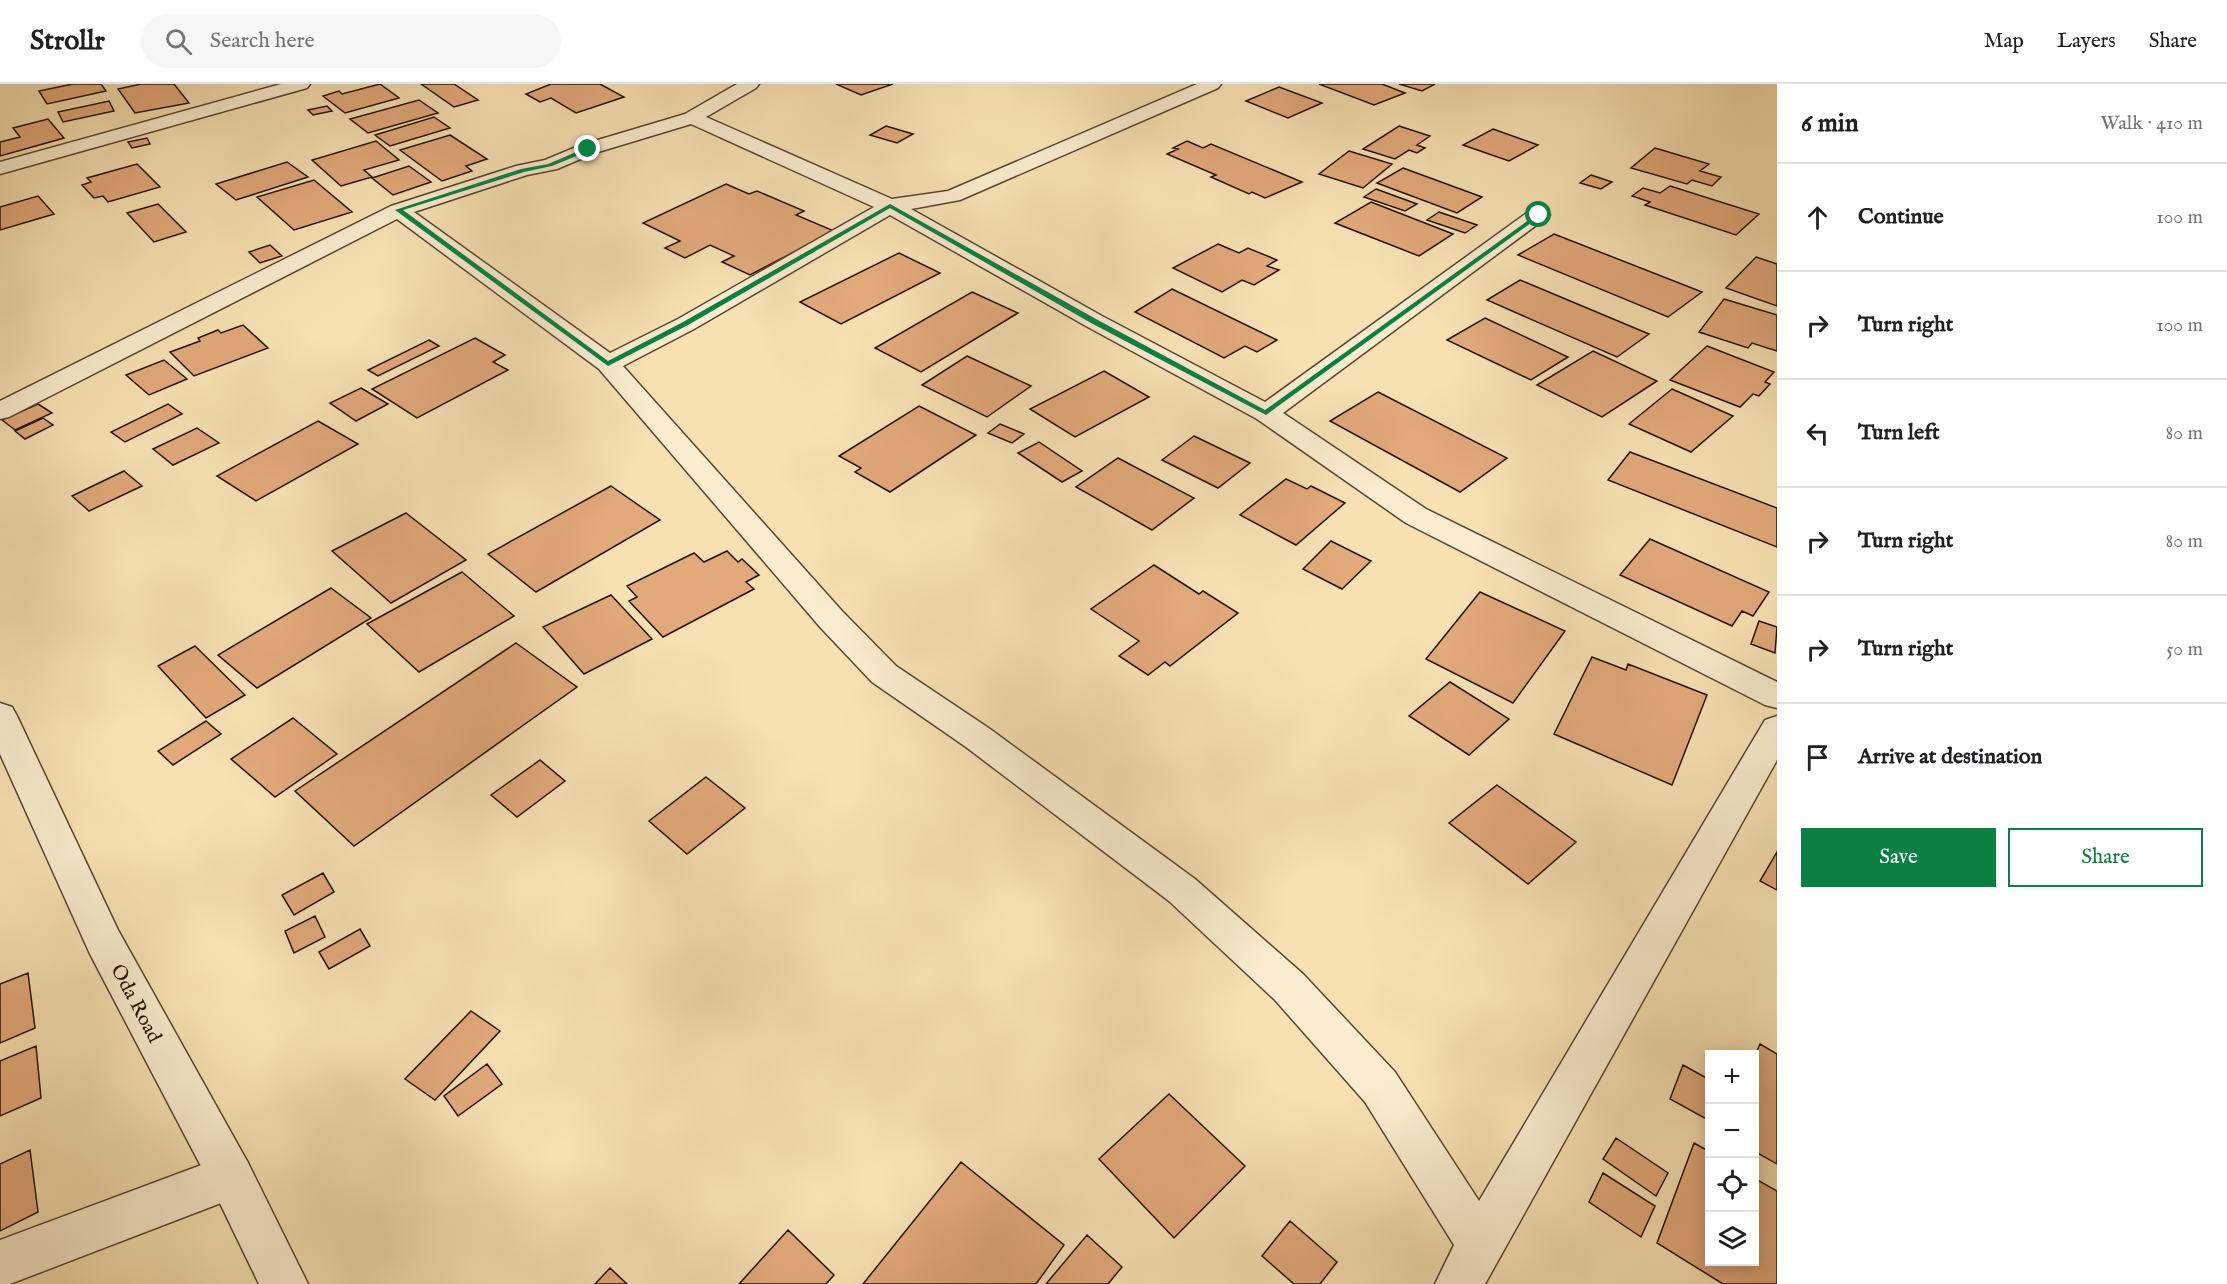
<!DOCTYPE html>
<meta charset="utf-8">
<style>
body{margin:0;font-family:"IM FELL English",serif;background:#f6f6f6;color:#202124}
.controls{position:absolute;right:18px;bottom:18px;display:grid;overflow:hidden;border-radius:0px;box-shadow:0 3px 15px #0003}
.controls button{width:54px;height:54px;display:grid;place-items:center;padding:0;border:0;border-bottom:2px solid #e0e0e0;background:#fff;color:#202124;font:30px sans-serif}
.stop{position:absolute;width:18px;height:18px;margin:-14px;border:4px solid #0b8043;border-radius:50%;background:#fff}
.stop.end{background:#0b8043;border-color:#fff;box-shadow:0 2px 6px #0008}
.list{margin:0;padding:0;list-style:none}
h2{display:flex;justify-content:space-between;align-items:center;height:78px;margin:0;padding:0 24px;font-size:26px}
h2 small{font-size:20px;font-weight:400;color:#757577}
.list li{display:grid;grid-template-columns:39px 1fr auto;gap:18px;align-items:center;box-sizing:border-box;height:108px;padding:0 24px;border-top:2px solid #e0e0e0}
.list b{display:block;font-size:22px;white-space:nowrap}
.list em{font-size:20px;font-style:normal;color:#757577}
.actions{display:flex;gap:12px;padding:18px 24px}
.actions a{flex:1;padding:14px 0;border:2px solid #0b8043;border-radius:0px;text-align:center;font-size:21px;color:#0b8043}
.actions .main{background:#0b8043;color:#fff}
.icon{flex:none;width:33px;height:33px;fill:none;stroke:currentColor;stroke-width:2;stroke-linecap:round;stroke-linejoin:round}
.map{position:relative;flex:none;width:1777px;height:1200px;overflow:hidden}
header{display:flex;align-items:center;gap:36px;box-sizing:border-box;height:84px;padding:0 30px;background:#fff;border-bottom:2px solid #e0e0e0}
header strong{font-size:28px}
nav{display:flex;gap:33px;margin-inline-start:auto;font-size:21px}
.search{width:420px;height:54px;background:#f6f6f6;display:flex;align-items:center;gap:15px;box-sizing:border-box;padding:0 21px;border-radius:33px;color:#757577;font-size:22px}
main{display:flex}
aside{flex:1;background:#fff}
.map>svg:first-child{display:block}
</style>
<header>
<strong>Strollr</strong>
<div class="search"><svg class="icon" aria-label="search" viewBox="0 0 24 24"><circle cx="10" cy="10" r="6"/><path d="M15 15l6 6"/></svg>Search here</div>
<nav><a>Map</a><a>Layers</a><a>Share</a></nav>
</header>
<main>
<div class="map">
<svg width="1777" height="1200" viewBox="0 0 1777 1200">
<rect width="100%" height="100%" fill="#f7e1b3"/>
<filter id="stains"><feTurbulence type="fractalNoise" baseFrequency=".00333" numOctaves="4"/><feColorMatrix values="0 0 0 0 .2 0 0 0 0 .09 0 0 0 0 .02 0 0 0 .5 -.17"/></filter>
<radialGradient id="worn" r=".72"><stop offset=".6" stop-color="#630" stop-opacity="0"/><stop offset="1" stop-color="#630" stop-opacity=".3"/></radialGradient>
<path fill="#e2a97b" stroke="#241101" stroke-width="1.5" d="M73,0h28l5,7 -59,13 -8,-13z
M141,0h33l15,19 -54,10 -17,-24z
M380,0l19,14 -54,15 -22,-17 16,-5 3,3z
M421,0h33l24,16 -24,7z
M551,0h49l24,13 -48,16 -25,-15 -11,4 -14,-8z
M836,0h57l-32,11z
M1319,0h63l23,9 -31,12z
M1399,0h36l-13,7z
M1279,3l43,16 -34,15 -42,-17z
M419,16l19,13 -70,20 -18,-14z
M109,17l5,10 -51,11 -5,-10z
M327,22l5,5 -19,4 -5,-5z
M434,33l16,11 -60,18 -15,-11z
M48,35l16,19 -64,18v-14l20,-5 -7,-9z
M886,42l27,8 -16,9 -27,-8z
M1399,42l31,10 -13,9 8,3 -8,5 -8,-3 -14,9 -32,-10z
M1493,45l45,16 -29,16 -46,-16z
M450,51l37,24 -21,7 6,5 -30,10 -42,-31z
M147,54l3,6 -18,4 -4,-6z
M376,57l23,19 -35,10 8,7 -31,9 -29,-26z
M1187,57l16,7 8,-4 91,38 -37,16 -13,-6 -3,2 -38,-17 5,-2 -49,-21 11,-5 -5,-1z
M1655,64l54,16 -9,7 21,6 -9,9 -20,-6 -5,4 -56,-16z
M1349,67l43,13 -29,24 -44,-14z
M287,78l21,15 -72,23 -20,-16z
M137,80l23,23 -52,15 -5,-6 -9,2 -12,-13 9,-3 -4,-4z
M409,82l22,16 -38,13 -21,-17z
M1403,84l79,29 -25,16 -80,-30z
M1591,91l21,7 -11,7 -21,-6z
M314,96l38,32 -58,18 -37,-33z
M726,100l23,10 8,-3 47,20 -8,4 38,16 -84,44 -28,-13 12,-6 -24,-11 -25,13 -20,-10 15,-7 -37,-18z
M1670,102l89,28 -23,21 -91,-30 5,-3 -18,-6 11,-8 17,5z
M1376,105l41,15 -12,7 -41,-14z
M38,112l16,18 -54,16v-23z
M1371,118l82,32 -34,22 -84,-33z
M158,120l28,28 -32,10 -27,-29z
M1439,128l38,13 -12,8 -38,-13z
M1554,150l148,58 -34,25 -150,-62z
M1218,160l21,9 9,-5 29,12 -10,6 12,4 -25,15 -12,-5 -20,12 -49,-24z
M270,161l12,11 -22,7 -11,-11z
M899,169l41,20 -99,51 -41,-22z
M1756,173l21,7v42l-51,-18z
M1520,196l129,54 -32,23 -130,-57z
M1172,205l105,51 -20,12 -12,-6 -21,12 -89,-46z
M972,208l46,21 -97,59 -46,-24z
M1724,215l53,16v36l-25,-8 -4,5 -49,-16z
M1485,234l83,39 -37,23 -84,-40z
M243,241l25,23 -74,28 -24,-24 30,-11 -2,-3 20,-8 3,3z
M475,254l30,17 -12,7 15,8 -91,48 -45,-29z
M429,256l10,6 -61,30 -10,-6z
M1707,262l67,26 -9,10 5,2 -11,12 -6,-2 -13,13 -70,-27z
M1593,267l64,30 -55,36 -65,-32z
M967,272l64,30 -44,31 -65,-32z
M164,276l23,19 -38,16 -23,-20z
M1104,287l45,26 -74,40 -45,-28z
M361,304l27,16 -32,17 -26,-18z
M1672,305l61,27 -42,36 -62,-28z
M1378,308l129,66 -47,34 -130,-71z
M38,320l14,9 -37,17 -13,-10z
M168,320l14,10 -57,28 -14,-10z
M919,322l57,29 -86,57 -35,-20 6,-4 -22,-12z
M43,334l10,7 -28,14 -10,-8z
M318,337l40,23 -102,57 -39,-25z
M1000,340l24,10 -12,9 -24,-10z
M197,344l22,15 -46,22 -20,-16z
M1194,352l56,27 -32,25 -56,-28z
M1039,358l43,29 -20,11 -44,-29z
M1630,368l147,56v39l-169,-67z
M1118,374l76,40 -42,32 -76,-43z
M124,387l18,15 -53,25 -17,-15z
M1286,395l21,10 4,-3 34,17 -49,42 -56,-30z
M611,402l49,34 -124,72 -48,-38z
M406,429l60,47 -75,43 -59,-52z
M1650,455l119,53 -16,24 -11,-5 -10,15 -112,-51z
M1331,457l40,20 -29,28 -39,-20z
M727,467l11,11 4,-3 17,16 -13,7 8,7 -91,48 -34,-36 8,-4 -10,-11 67,-33 10,9z
M1154,481l45,29 4,-3 35,22 -68,53 -5,-4 -17,13 -29,-19 20,-15 -48,-32z
M462,488l52,44 -95,56 -52,-48z
M331,504l40,30 -114,70 -39,-33z
M1480,508l85,39 -52,72 -87,-44z
M611,511l41,44 -68,35 -41,-47z
M1759,537l18,6 -2,26 -24,-9z
M516,559l61,44 -223,159 -59,-55z
M195,562l50,49 -39,23 -48,-52z
M1592,573l34,13 2,-6 79,31 -35,90 -118,-51z
M1450,598l59,37 -40,36 -60,-39z
M293,634l44,36 -62,43 -44,-38z
M206,637l15,13 -48,31 -15,-14z
M540,676l25,21 -48,36 -26,-22z
M706,693l39,31 -58,46 -38,-33z
M1497,701l79,57 -48,42 -79,-61z
M1777,768v38l-17,-9z
M323,789l11,19 -40,23 -12,-20z
M315,832l10,21 -31,16 -9,-22z
M360,845l10,17 -41,23 -10,-17z
M28,889l7,55 -35,15v-59z
M471,927l29,20 -65,69 -30,-21z
M1760,960l17,10v110l-23,-13v-93z
M36,962l5,52 -41,18v-55z
M487,980l15,20 -44,32 -14,-20z
M1683,981l27,15v41l-40,-22z
M1169,1010l76,72 -71,72 -75,-79z
M1616,1054l52,35 -12,23 -53,-37z
M1694,1059l16,9v110h44v-84l23,13v93h-54l-66,-41z
M30,1066l8,62 -38,19v-67z
M961,1078l103,83 -28,39h-173z
M1603,1089l52,33 -14,31 -52,-35z
M1290,1137l47,41 -17,22h-26l-32,-28z
M788,1146l46,45 -8,9h-87z
M1087,1151l35,32 -14,17h-62z
M610,1184l17,16h-32z"/>
<g fill="none" stroke-linecap="round" stroke-linejoin="round">
<defs>
<path id="minor" d="M281,0h29l-3,4 -307,86v-12z
M737,0h22l-3,4 -50,29 186,82 56,-8 249,-107h24l-3,4 -258,112 -49,9 191,107 163,86 266,-192 8,-1 8,1 3,5 -267,198 143,96 351,173v26l-12,-3 -359,-182 -149,-104 -171,-93 -196,-111 -196,114 -71,37 219,245 54,55 94,63 205,150 108,95 92,98 84,129 286,-481 12,-4v44l-292,524h-50l19,-39 -89,-143 -90,-102 -106,-99 -203,-154 -94,-65 -52,-55 -221,-258 -202,-150 -388,198 -9,2v-18l391,-195 125,-40 29,-6 36,-15 104,-31zM691,40l183,83 -196,112 -68,34 -196,-141 113,-37 30,-6 38,-16z
M231,1070l16,7 7,16 -7,16 -237,91h-10v-44z"/>
<path id="tertiary" d="M0,619l12,4 5,9 101,214 129,231 61,123h-49l-44,-91 -125,-239 -90,-200z"/>
</defs>
<use href="#minor" stroke="#59452e" stroke-width="3"/>
<use href="#tertiary" stroke="#59452e" stroke-width="3"/>
<use href="#minor" fill="#faecce" fill-rule="evenodd"/>
<use href="#tertiary" fill="#faecce" fill-rule="evenodd"/>
</g>
<path fill="#0b8043" d="M588,63l3,3 -39,16 -28,6 -121,38 205,151 75,-39 207,-118 206,115 169,91 272,-196 5,1 -276,200 -175,-92 -201,-115 -202,117 -80,41 -213,-156 126,-41 27,-5z"/>
<g text-anchor="middle" stroke-width="6" stroke-linejoin="round" paint-order="stroke">
<g font-size="20" fill="#241101" stroke="#faecce">
<text transform="translate(137 919) rotate(62)" y="7">Oda Road</text>
</g>
</g>
<rect width="100%" height="100%" filter="url(#stains)"/>
<rect width="100%" height="100%" fill="url(#worn)"/>
</svg>
<div class="controls">
<button>+</button>
<button>−</button>
<button><svg class="icon" aria-label="locate" viewBox="0 0 24 24"><circle cx="12" cy="12" r="6"/><path d="M12 2v4M12 18v4M2 12h4M18 12h4"/></svg></button>
<button><svg class="icon" aria-label="layers" viewBox="0 0 24 24"><path d="M12 4l9 5-9 5-9-5zM3 14l9 5 9-5"/></svg></button>
</div>
<div class="stop" style="left:1539px;top:131px"></div>
<div class="stop end" style="left:588px;top:65px"></div>
</div>
<aside>
<h2>6 min<small>Walk · 410 m</small></h2>
<ul class="list">
<li><svg class="icon" aria-label="ahead" viewBox="0 0 24 24"><path d="M12 20V5M6 11l6-6 6 6"/></svg><div><b>Continue</b></div><em>100 m</em></li>
<li><svg class="icon" aria-label="right" viewBox="0 0 24 24"><path d="M7 20v-9h11M14 6l5 5-5 5"/></svg><div><b>Turn right</b></div><em>100 m</em></li>
<li><svg class="icon" aria-label="left" viewBox="0 0 24 24"><path d="M17 20v-9H6M10 6l-5 5 5 5"/></svg><div><b>Turn left</b></div><em>80 m</em></li>
<li><svg class="icon" aria-label="right" viewBox="0 0 24 24"><path d="M7 20v-9h11M14 6l5 5-5 5"/></svg><div><b>Turn right</b></div><em>80 m</em></li>
<li><svg class="icon" aria-label="right" viewBox="0 0 24 24"><path d="M7 20v-9h11M14 6l5 5-5 5"/></svg><div><b>Turn right</b></div><em>50 m</em></li>
<li><svg class="icon" aria-label="arrive" viewBox="0 0 24 24"><path d="M6 21V4h12l-3 4 3 4H6"/></svg><div><b>Arrive at destination</b></div></li>
</ul>
<div class="actions"><a class="main">Save</a><a>Share</a></div>
</aside>
</main>
